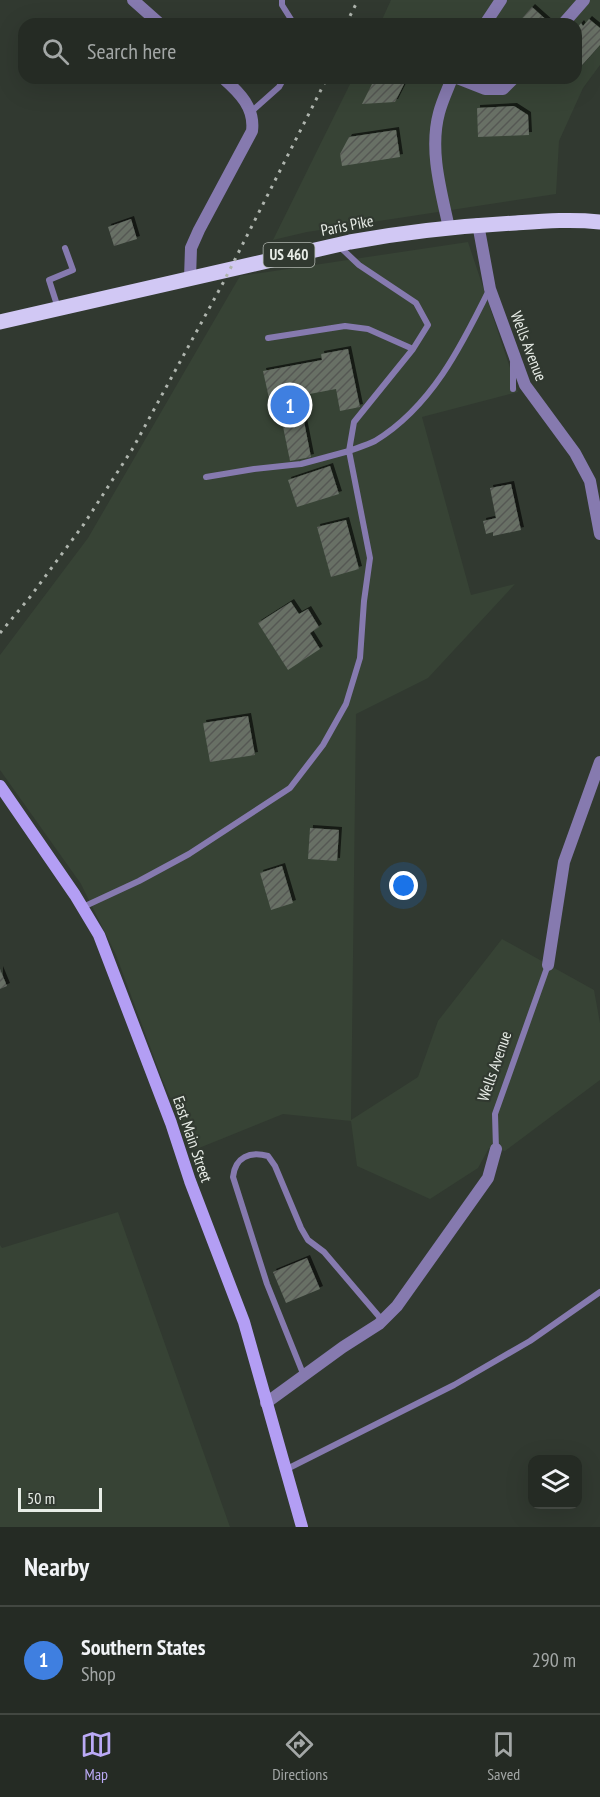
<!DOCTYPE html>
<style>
body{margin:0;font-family:"PT Sans Narrow",sans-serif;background:#2d332c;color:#f1f3f6}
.controls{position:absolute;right:18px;bottom:18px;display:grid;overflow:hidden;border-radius:12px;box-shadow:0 6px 24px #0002}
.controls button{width:54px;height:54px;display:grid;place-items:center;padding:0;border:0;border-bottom:2px solid #424741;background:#252b24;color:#f1f3f6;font:30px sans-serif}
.scale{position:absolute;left:18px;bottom:15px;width:84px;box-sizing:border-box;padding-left:6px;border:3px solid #e8ede7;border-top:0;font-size:16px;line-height:21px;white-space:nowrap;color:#e8ede7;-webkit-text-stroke:4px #313930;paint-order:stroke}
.you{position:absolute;left:404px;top:886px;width:21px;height:21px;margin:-15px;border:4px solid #fff;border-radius:50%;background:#1a73e8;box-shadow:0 0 0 9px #1a73e833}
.badge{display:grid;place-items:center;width:39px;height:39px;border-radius:50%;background:#bbaaf6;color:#fff;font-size:20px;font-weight:700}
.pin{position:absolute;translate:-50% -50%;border:3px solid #fff;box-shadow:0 2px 6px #0006}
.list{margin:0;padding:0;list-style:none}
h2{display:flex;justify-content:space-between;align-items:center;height:78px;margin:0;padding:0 24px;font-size:26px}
h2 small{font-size:20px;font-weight:400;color:#a3a7a6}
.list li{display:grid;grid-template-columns:39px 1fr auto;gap:18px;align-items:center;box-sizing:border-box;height:108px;padding:0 24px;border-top:2px solid #424741}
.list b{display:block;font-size:22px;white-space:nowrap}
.list p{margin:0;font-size:20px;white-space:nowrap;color:#a3a7a6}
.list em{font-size:20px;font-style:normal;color:#a3a7a6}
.icon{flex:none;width:33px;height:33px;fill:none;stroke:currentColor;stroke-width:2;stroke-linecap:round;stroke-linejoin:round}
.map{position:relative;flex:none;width:600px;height:1527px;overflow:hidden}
.search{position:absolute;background:#252b24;box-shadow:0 6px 24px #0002;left:18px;right:18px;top:18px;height:66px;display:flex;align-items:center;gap:15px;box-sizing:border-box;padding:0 21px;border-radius:18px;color:#a3a7a6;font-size:22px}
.sheet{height:186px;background:#252b24}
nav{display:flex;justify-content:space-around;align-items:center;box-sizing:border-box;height:84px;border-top:2px solid #424741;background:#252b24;font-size:16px;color:#a3a7a6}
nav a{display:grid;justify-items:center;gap:3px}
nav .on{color:#bbaaf6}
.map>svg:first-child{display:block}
</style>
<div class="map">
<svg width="600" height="1527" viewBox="0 0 600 1527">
<defs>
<pattern id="building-hatch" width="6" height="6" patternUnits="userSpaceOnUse" patternTransform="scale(1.5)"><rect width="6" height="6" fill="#676f65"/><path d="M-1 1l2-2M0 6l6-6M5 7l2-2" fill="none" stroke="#555953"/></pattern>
<filter id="shadow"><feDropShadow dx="3" dy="-3" stdDeviation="0" flood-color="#0009"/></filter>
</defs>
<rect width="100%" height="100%" fill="#313930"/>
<path fill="#374335" d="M391,0h209v65l-17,23 -24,53 -3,53 -249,38 -34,8 80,-162h223v-54h-196z
M468,242l50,150 -96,25 49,178 44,-11 -87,94 -72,36 -5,406 67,-43 20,-56 64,-82 92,51 6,33v57l-95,71 -16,-3 -11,20 -48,31 -73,-33 -6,-45 -68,-7 -89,36 -32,-71 -46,-124 -35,-71 -81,-114v-115l88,-117 152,-262z
M118,1212l112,315h-230v-282l2,3z"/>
<path fill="url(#building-hatch)" filter="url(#shadow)" d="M532,7l19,17h-34z
M589,19l11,9v17l-24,27v-37l2,-2 -2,-4 5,-6 2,3z
M375,78h32l-12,24 -33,2z
M514,106l14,9 1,20 -51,2 -1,-29z
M396,130l4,27 -58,9 -2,-12 9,-17z
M131,219l6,20 -23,7 -6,-19z
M348,349l12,58 -20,4 -4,-22 -37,7 12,61 -21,4 -12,-59 -8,1 -7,-32 59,-11 -1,-6z
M330,466l9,28 -42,13 -9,-27z
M511,484l10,46 -28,6v-4l-7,2 -3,-13 13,-3 -6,-30z
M346,520l13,49 -28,8 -14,-50z
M291,602l8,12 9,-5 11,18 -9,6 10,16 -32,21 -30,-47z
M248,716l7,39 -45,7 -7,-39z
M310,828l29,2 -2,31 -29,-2z
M282,866l11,37 -22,7 -11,-37z
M0,969l7,17 -7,3z
M307,1258l13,31 -34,14 -13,-31z"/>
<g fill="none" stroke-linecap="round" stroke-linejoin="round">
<path stroke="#867aaf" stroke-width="6" d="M282,0v5l12,19
M251,112l28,-25 5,-9
M58,308l-9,-28 24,-10 -8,-22
M268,338l77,-12 23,3 45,20
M513,389v-26
M206,477l48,-8 47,-5 48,-13 5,-29 59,-73 15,-24 -12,-22 -57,-38 -19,-18
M83,907l56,-26 50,-27 101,-66 33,-43 23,-41 14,-46 4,-57 6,-43 -21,-107c8,-3 18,-6 26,-10 56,-34 86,-94 114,-151
M496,1149l-1,-35 53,-149
M304,1376l-37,-92 -34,-107c2,-20 17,-26 35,-21l7,10 26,62 7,12 16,12 58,68
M285,1470l169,-85 76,-44 70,-49"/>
<path stroke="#867aaf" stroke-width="12" d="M133,0l27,24
M485,24l16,-24
M563,24l21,-24
M457,78l28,11h18l11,-11
M478,224l12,65 35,96 50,68 15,28 10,53
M449,228c-8,-37 -20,-78 -10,-115 3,-12 9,-24 13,-35
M190,278l1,-30 8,-18 53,-99c3,-23 -12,-38 -29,-53
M548,965l16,-103 36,-100
M266,1403l77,-56 36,-23 18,-18 91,-128 8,-29"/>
<path stroke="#b39ef4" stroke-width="12" d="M0,786l75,109 24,40 72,188 19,58 54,141 58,205"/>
<path stroke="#d1c8f4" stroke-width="15" d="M0,322l350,-80c55,-10 110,-16 166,-19 29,-2 56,-4 84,-1"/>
<path stroke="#afb5ae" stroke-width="3" stroke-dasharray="3 6" stroke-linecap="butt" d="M346,24l12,-24
M0,633l30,-36 54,-73 49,-76 90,-165 104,-205"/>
</g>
<g text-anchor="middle" stroke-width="4.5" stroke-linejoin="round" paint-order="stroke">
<rect fill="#313930" stroke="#b1b7b0" stroke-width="1.5" x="263.5" y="243" width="51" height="24" rx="4.5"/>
<g font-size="15" font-weight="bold" fill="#e8ede7">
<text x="289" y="260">US 460</text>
</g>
<g font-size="16" fill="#e8ede7" stroke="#313930">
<text transform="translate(347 225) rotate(-11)" y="6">Paris Pike</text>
<text transform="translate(529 346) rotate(69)" y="6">Wells Avenue</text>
<text transform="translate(494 1066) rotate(-71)" y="6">Wells Avenue</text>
<text transform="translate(193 1139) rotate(71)" y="6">East Main Street</text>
</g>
</g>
</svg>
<div class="controls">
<button><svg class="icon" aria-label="layers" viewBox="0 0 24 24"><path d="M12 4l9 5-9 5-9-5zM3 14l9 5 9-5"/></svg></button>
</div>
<div class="scale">50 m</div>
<div class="you"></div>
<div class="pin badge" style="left:290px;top:405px;background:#3f7fe0">1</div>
<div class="search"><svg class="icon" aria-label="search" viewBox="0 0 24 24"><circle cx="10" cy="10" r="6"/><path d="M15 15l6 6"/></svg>Search here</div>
</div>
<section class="sheet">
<h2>Nearby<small></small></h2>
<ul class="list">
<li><span class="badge" style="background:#3f7fe0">1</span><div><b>Southern States</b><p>Shop</p></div><em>290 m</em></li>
</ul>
</section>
<nav>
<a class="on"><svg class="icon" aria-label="map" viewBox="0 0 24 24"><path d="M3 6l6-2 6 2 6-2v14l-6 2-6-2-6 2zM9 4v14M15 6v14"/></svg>Map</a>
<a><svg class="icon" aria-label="directions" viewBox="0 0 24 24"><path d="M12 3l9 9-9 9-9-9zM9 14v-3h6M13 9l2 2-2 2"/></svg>Directions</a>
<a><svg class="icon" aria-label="saved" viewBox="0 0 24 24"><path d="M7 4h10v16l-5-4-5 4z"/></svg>Saved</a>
</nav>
